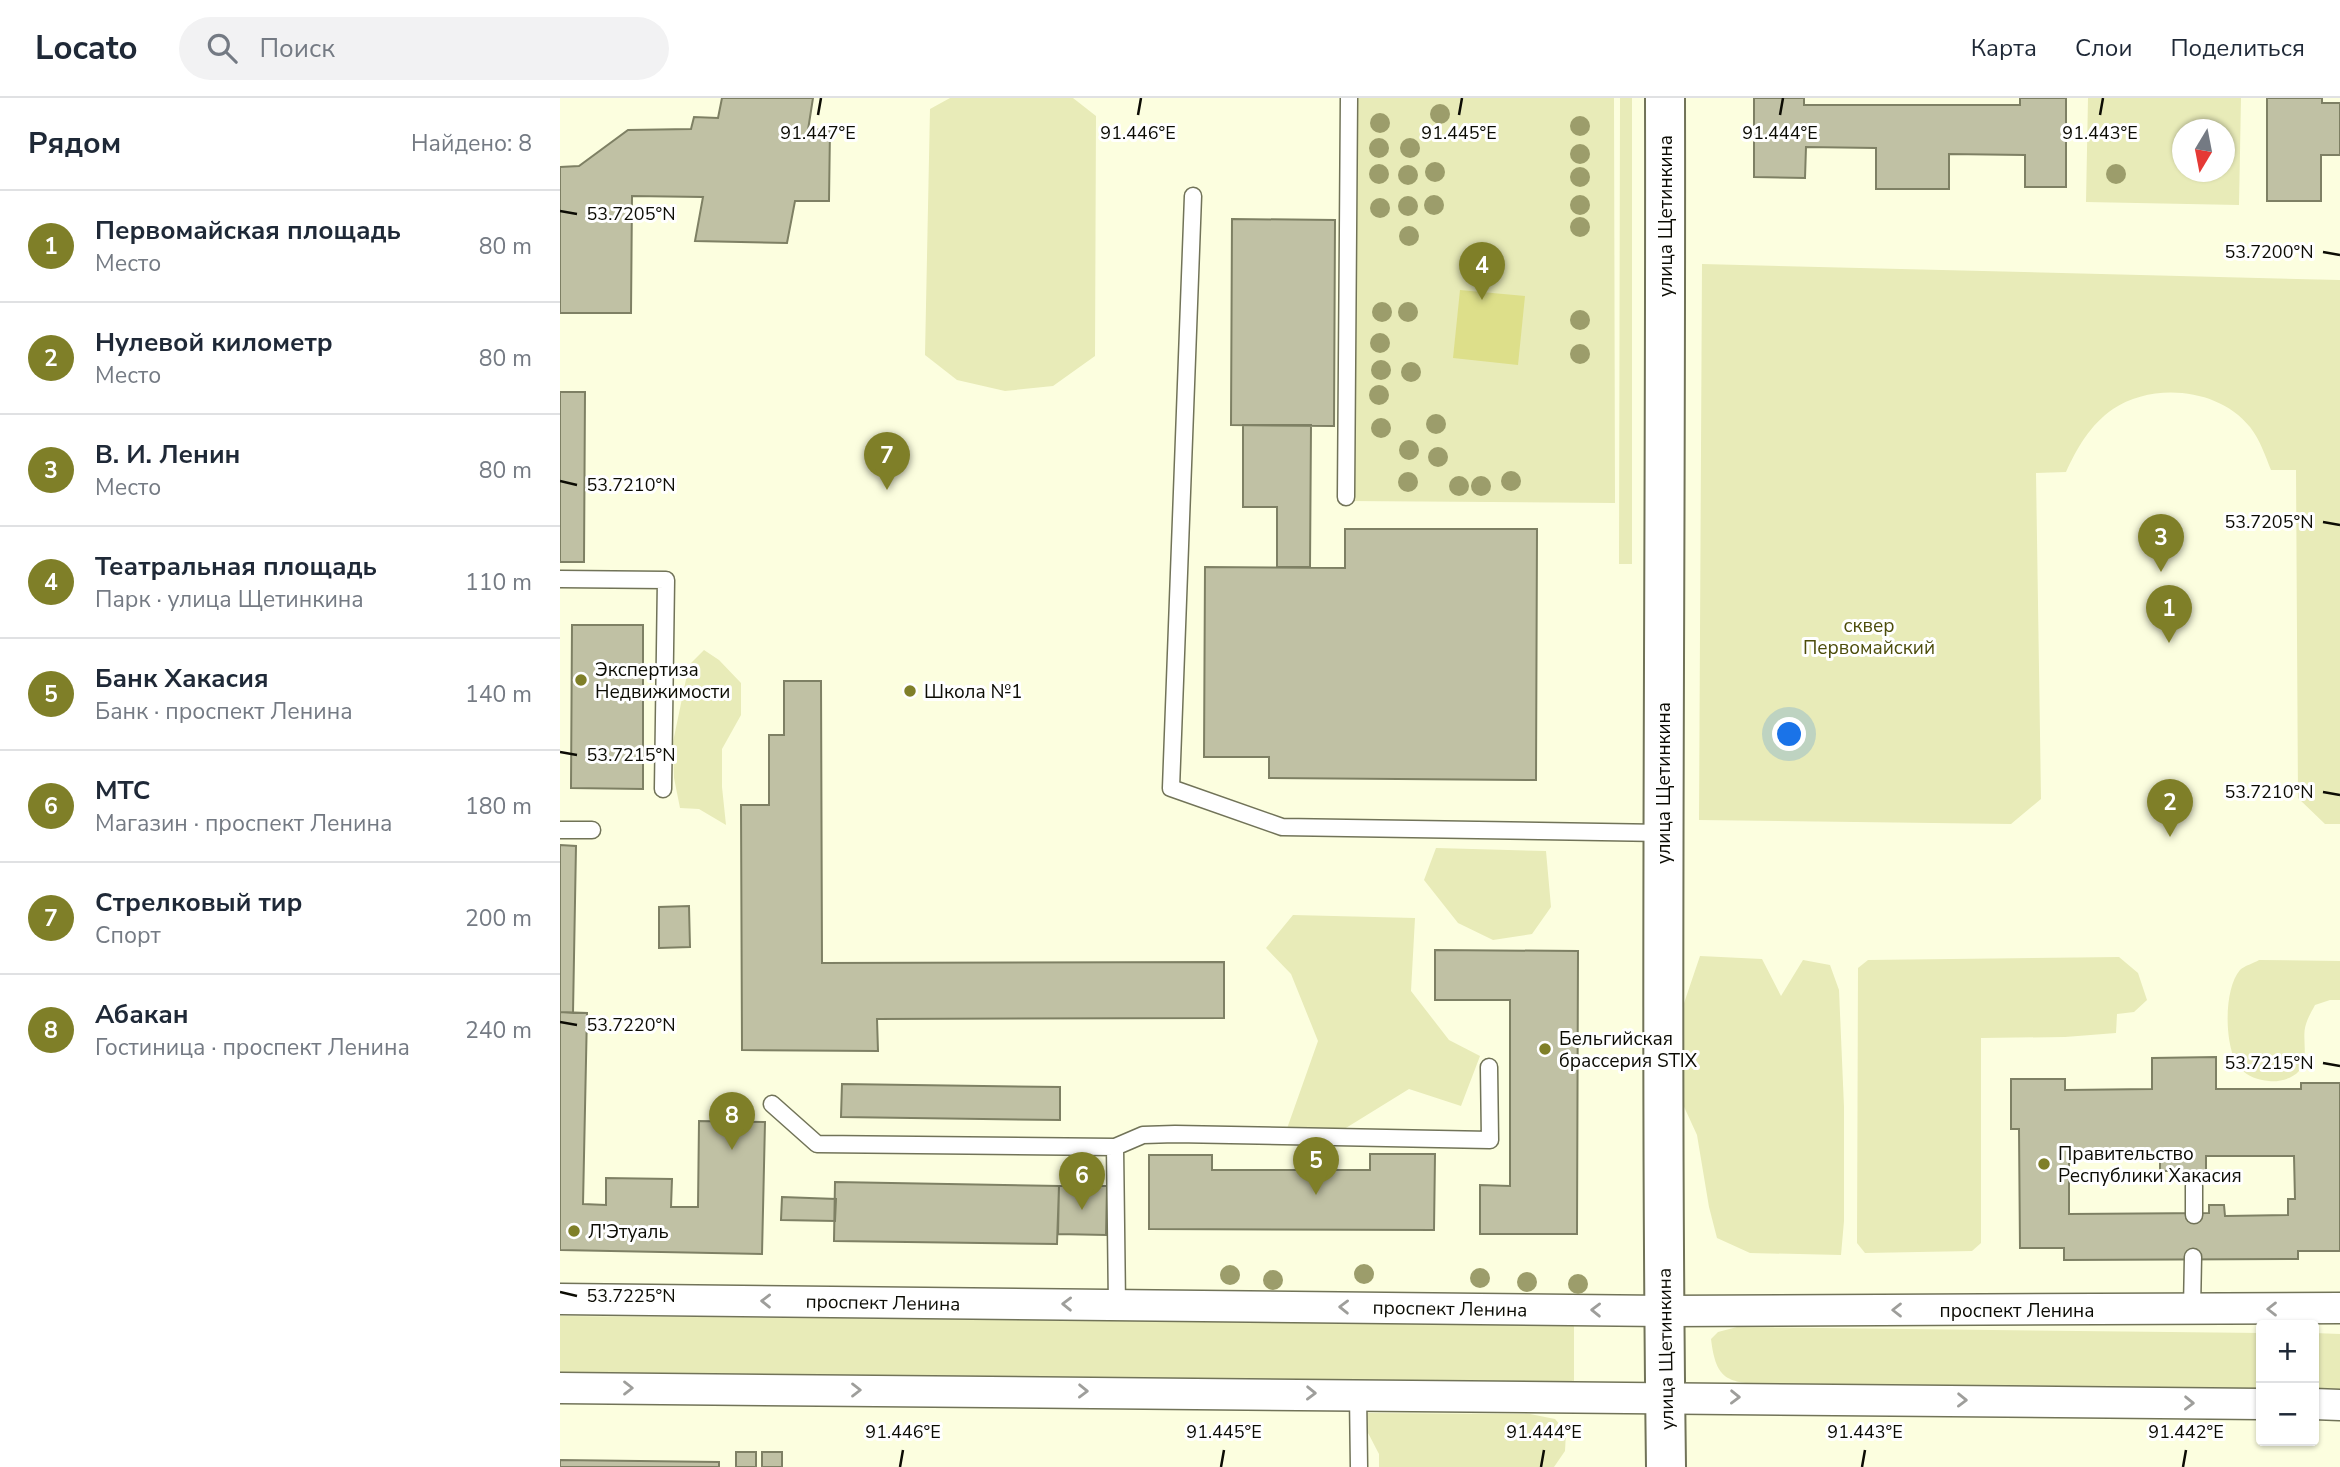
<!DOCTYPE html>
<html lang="ru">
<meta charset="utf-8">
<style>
body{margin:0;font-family:"Nunito Sans",sans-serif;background:#f2f2f3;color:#1f2937}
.controls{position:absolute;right:21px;bottom:21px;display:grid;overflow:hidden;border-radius:7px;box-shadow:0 2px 5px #0004}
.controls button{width:63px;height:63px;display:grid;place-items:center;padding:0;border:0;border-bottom:2px solid #e0e1e3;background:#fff;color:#1f2937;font:35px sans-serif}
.compass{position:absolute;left:1612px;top:21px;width:63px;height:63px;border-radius:50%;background:#fff;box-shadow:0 2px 5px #0004;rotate:190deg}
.you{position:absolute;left:1230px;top:637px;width:24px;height:24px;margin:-18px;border:5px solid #fff;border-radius:50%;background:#1a73e8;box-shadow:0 0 0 10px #1a73e833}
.badge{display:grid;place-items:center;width:46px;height:46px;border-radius:50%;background:#7f7f28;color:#fff;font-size:23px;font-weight:700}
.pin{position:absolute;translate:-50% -58px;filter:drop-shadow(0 2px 4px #0008)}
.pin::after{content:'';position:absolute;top:37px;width:24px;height:21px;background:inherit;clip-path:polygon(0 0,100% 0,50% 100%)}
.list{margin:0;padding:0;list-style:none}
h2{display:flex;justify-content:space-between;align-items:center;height:91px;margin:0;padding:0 28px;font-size:30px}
h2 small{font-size:23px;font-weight:400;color:#747a83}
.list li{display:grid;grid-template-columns:46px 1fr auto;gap:21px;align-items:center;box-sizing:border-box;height:112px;padding:0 28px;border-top:2px solid #e0e1e3}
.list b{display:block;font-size:26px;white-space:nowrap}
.list p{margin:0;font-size:23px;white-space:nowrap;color:#747a83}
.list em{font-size:23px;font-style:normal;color:#747a83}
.icon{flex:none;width:38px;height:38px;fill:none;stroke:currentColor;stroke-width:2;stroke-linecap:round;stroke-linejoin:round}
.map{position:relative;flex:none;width:1780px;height:1369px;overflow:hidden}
header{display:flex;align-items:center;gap:42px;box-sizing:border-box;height:98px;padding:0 35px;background:#fff;border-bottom:2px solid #e0e1e3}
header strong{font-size:33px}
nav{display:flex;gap:38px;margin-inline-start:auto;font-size:24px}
.search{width:490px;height:63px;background:#f2f2f3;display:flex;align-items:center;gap:18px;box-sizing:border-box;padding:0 24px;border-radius:38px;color:#747a83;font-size:26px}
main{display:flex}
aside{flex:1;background:#fff}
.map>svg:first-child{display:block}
</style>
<header>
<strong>Locato</strong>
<div class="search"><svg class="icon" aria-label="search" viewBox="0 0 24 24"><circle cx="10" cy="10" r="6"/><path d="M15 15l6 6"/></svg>Поиск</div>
<nav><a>Карта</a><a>Слои</a><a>Поделиться</a></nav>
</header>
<main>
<aside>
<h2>Рядом<small>Найдено: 8</small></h2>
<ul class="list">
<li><span class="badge">1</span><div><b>Первомайская площадь</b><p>Место</p></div><em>80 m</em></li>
<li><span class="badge">2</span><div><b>Нулевой километр</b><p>Место</p></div><em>80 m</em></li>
<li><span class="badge">3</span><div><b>В. И. Ленин</b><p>Место</p></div><em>80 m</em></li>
<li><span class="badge">4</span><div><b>Театральная площадь</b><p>Парк · улица Щетинкина</p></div><em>110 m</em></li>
<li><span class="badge">5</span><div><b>Банк Хакасия</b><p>Банк · проспект Ленина</p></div><em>140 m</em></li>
<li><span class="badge">6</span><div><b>МТС</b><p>Магазин · проспект Ленина</p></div><em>180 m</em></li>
<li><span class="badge">7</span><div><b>Стрелковый тир</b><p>Спорт</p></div><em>200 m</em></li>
<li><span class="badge">8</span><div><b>Абакан</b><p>Гостиница · проспект Ленина</p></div><em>240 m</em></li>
</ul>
</aside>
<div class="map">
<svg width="1780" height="1369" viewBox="0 0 1780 1369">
<rect width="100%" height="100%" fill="#fcfedf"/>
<path fill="#e8ebb8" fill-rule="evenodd" d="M390,0h123l23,18 -1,240 -42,30 -48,5 -48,-11 -32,-25 5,-246z
M792,0h262l1,405 -267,-2z
M1060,0h12v466h-13z
M1528,0h153l-2,107 -153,-3zM1622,32h42v42h-42z
M1142,166l638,16v544h-15l-27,-26 -2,-328h-25c-6,-15 -11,-30 -21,-43 -31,-39 -97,-45 -137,-18 -23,16 -36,39 -47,63l-30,1 5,326 -30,25 -312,-4z
M144,552l15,10 22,23v32l-19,34v38l4,38 -27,-16 -19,-1 -6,-30 -1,-36 16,-77z
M876,750l110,3 5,56 -19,27 -39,6 -35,-17 -34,-43z
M733,817l122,3 -4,73 38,49 31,16 -19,50 -52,-17 -68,42 -57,6 34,-96 -27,-67 -25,-26z
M1140,858l62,3 19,37 22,-36 27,5 9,25 5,117v114l-3,34 -91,-2 -33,-15 -8,-31 -12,-72 -17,-37v-83z
M1559,859l19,16 9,27 -13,12 -17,2 -1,19 -51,4 -84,1v205l-9,8 -107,2 -8,-10 1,-275 10,-8z
M1699,862l81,1v39h-10l-15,5c-3,6 -7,12 -9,19 -5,15 4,33 -7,47 -7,8 -20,11 -30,10 -11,-1 -21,-4 -29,-13 -16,-18 -17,-79 0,-98 4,-4 14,-7 19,-10z
M0,1218l1014,8v60l-1014,-3z
M1177,1229l524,6v58l-496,-6c-37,-3 -49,-4 -54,-46l7,-7z
M1754,1235l26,1v58l-26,-1z
M806,1315l164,1 25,5 11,13 -1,19 -11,16h-175v-13l-12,-23z"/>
<path fill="#dddf8a" d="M900,192l65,6 -7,69 -65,-7z"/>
<path fill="#c0c1a4" stroke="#7e8064" stroke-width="2" fill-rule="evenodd" d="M162,0h91l-5,32 22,-1 -1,72h-34l-8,42 -92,-2 8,-44 -71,-1 -1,117h-71v-146l19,-1 49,-36 63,-1 3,-12 24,1z
M1194,0h50v7h216v-7h46v89h-41v-32l-76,-1v35h-73v-41l-70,-1 -1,31 -51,-1z
M1707,0h55v5h18v52h-19v46h-54z
M672,121l103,1 -1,206 -103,-1z
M0,294h25l-1,170h-24z
M683,327h68l-1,142h-33v-60h-34z
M785,431h192l-1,251 -267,-2v-21h-65l1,-190 140,1z
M12,527h71v164l-72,-1z
M224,583h37l1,282 402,-1v56l-347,1 1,32 -136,-1 -1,-245h28v-70h15z
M0,747l16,1 -3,167 -13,-1z
M129,808l1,41 -31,1v-41z
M875,852l143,1 -1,283h-97v-49l30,1v-186h-75z
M0,914l27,1 -4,191 23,1v-27l66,1 -1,28h27l1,-86 66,1 -3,132 -202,-4z
M1656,959v32h85v-6h39v168h-42v8l-234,1v-12h-44l-1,-119h-8v-50h54v11l87,-1v-31zM1509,1057h91v16h46v-15h88l1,43h-7v16l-63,1 -1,-11h-15v8l-140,1z
M282,986l218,3v33l-219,-3z
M810,1056h65l-1,76 -285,-1v-74h63v15h158z
M275,1084l224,4 -2,58 -223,-3z
M499,1088h48l-1,49 -48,-1z
M222,1099l54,2 -1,22 -54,-1z
M176,1354h20v15h-20z
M202,1354h20v15h-20z
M0,1362l159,2v5h-159z"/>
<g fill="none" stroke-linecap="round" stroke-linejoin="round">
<defs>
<path id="lane" d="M633,98l-22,592 111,39 381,6
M786,399l3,-399
M0,481l106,1 -3,209
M0,732h32
M212,1006l45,40 298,3 2,158
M555,1049l28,-12 32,-1 315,6 -1,-73
M1634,1117v-29
M1632,1211l1,-52
M798,1296l1,73"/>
<path id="street" d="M0,1201l1104,12 676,-3
M0,1290l1701,16
M1754,1306l26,1"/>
<path id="primary" d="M1105,0c1,456 -5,913 1,1369"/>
</defs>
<use href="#lane" stroke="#717358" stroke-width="19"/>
<use href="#street" stroke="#717358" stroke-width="33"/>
<use href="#primary" stroke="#717358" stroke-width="42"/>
<use href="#lane" stroke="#fff" stroke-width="16"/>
<use href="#street" stroke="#fff" stroke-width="30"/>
<use href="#primary" stroke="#fff" stroke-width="38"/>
</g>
<g fill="#9c9d6b">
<circle cx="880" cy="16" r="10"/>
<circle cx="820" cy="25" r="10"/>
<circle cx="1020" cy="28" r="10"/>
<circle cx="819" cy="50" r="10"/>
<circle cx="850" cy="50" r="10"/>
<circle cx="1020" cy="56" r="10"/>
<circle cx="875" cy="74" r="10"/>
<circle cx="819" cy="76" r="10"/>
<circle cx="1556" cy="76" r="10"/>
<circle cx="848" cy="77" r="10"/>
<circle cx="1020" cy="79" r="10"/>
<circle cx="874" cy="107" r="10"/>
<circle cx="1020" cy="107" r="10"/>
<circle cx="848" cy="108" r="10"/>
<circle cx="820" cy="110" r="10"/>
<circle cx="1020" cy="129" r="10"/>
<circle cx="849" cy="138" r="10"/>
<circle cx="822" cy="214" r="10"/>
<circle cx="848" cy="214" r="10"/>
<circle cx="1020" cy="222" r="10"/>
<circle cx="820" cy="245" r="10"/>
<circle cx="1020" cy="256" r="10"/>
<circle cx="821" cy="272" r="10"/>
<circle cx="851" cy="274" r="10"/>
<circle cx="819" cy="297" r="10"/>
<circle cx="876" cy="326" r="10"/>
<circle cx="821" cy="330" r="10"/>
<circle cx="849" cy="352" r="10"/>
<circle cx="878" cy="359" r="10"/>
<circle cx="951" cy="383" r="10"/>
<circle cx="848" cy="384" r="10"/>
<circle cx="899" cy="388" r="10"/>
<circle cx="921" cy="388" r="10"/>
<circle cx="804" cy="1176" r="10"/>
<circle cx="670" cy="1177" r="10"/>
<circle cx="920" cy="1180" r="10"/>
<circle cx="713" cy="1182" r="10"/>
<circle cx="967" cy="1184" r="10"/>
<circle cx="1018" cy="1186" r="10"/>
</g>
<defs><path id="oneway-chevron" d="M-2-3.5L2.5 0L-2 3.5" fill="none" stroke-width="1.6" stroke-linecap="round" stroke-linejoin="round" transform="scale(1.75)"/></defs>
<g stroke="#9e9e9b">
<use href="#oneway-chevron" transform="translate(206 1203) rotate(-179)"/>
<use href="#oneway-chevron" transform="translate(507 1206) rotate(-179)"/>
<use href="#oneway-chevron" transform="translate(784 1209) rotate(-179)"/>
<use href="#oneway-chevron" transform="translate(1712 1211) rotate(180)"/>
<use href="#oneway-chevron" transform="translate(1036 1212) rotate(-179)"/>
<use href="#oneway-chevron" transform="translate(1337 1212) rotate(180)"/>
<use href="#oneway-chevron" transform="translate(68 1290)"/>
<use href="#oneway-chevron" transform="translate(296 1292)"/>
<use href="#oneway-chevron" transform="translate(523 1293) rotate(1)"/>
<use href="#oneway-chevron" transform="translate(751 1295) rotate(1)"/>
<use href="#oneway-chevron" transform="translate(1175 1299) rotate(1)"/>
<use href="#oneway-chevron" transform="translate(1402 1302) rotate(1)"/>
<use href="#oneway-chevron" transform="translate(1629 1305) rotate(1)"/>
</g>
<path fill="none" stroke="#0c0c04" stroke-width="2.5" d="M258,17l3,-17M578,17l3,-17M899,17l3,-17M1220,17l3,-17M1540,17l3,-17M0,113l17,3M1763,154l17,3M0,383l17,4M1763,424l17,3M0,654l17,3M1763,694l17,3M0,924l17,3M1763,965l17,3M0,1194l17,4M340,1369l3,-17M661,1369l3,-17M981,1369l3,-17M1302,1369l3,-17M1623,1369l3,-17"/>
<g fill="#7f7f28" stroke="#fff" stroke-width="2.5">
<circle cx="21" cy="582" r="7"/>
<circle cx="350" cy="593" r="7"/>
<circle cx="985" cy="951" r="7"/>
<circle cx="1484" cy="1066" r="7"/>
<circle cx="14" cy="1133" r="7"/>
</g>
<g text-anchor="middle" stroke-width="6" stroke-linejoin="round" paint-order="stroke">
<g font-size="19" fill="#0c0c04" stroke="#fff">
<text transform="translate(1105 118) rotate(-90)" y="7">улица Щетинкина</text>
<text transform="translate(1103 685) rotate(-90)" y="7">улица Щетинкина</text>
<text transform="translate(323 1204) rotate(1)" y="7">проспект Ленина</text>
<text transform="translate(890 1210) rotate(1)" y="7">проспект Ленина</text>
<text x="1457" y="1219">проспект Ленина</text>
<text transform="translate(1105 1251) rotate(-91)" y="7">улица Щетинкина</text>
</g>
<g font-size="19" fill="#4d4d0c" stroke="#fff">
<text x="1309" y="534">сквер<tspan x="1309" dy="22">Первомайский</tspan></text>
</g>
<g font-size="19" fill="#0c0c04" stroke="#fff" text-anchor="start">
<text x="35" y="578">Экспертиза<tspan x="35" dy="22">Недвижимости</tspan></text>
<text x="364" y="600">Школа №1</text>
<text x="999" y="947">Бельгийская<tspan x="999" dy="22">брассерия STIX</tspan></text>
<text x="1498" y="1062">Правительство<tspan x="1498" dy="22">Республики Хакасия</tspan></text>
<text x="28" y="1140">Л'Этуаль</text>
</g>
</g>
<g font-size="18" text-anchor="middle" fill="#0c0c04" stroke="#fff" stroke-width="6" stroke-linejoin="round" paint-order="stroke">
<text x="258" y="41">91.447°E</text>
<text x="578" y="41">91.446°E</text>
<text x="899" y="41">91.445°E</text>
<text x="1220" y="41">91.444°E</text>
<text x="1540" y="41">91.443°E</text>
<text x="71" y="122">53.7205°N</text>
<text x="1709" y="160">53.7200°N</text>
<text x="71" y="393">53.7210°N</text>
<text x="1709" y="430">53.7205°N</text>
<text x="71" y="663">53.7215°N</text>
<text x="1709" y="700">53.7210°N</text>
<text x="71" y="933">53.7220°N</text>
<text x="1709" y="971">53.7215°N</text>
<text x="71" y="1204">53.7225°N</text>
<text x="343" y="1340">91.446°E</text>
<text x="664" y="1340">91.445°E</text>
<text x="984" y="1340">91.444°E</text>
<text x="1305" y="1340">91.443°E</text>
<text x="1626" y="1340">91.442°E</text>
</g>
</svg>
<div class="controls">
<button>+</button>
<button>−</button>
</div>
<svg class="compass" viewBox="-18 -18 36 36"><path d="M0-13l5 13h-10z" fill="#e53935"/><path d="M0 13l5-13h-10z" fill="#747a83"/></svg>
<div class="you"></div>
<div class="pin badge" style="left:1609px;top:545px">1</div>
<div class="pin badge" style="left:1610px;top:739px">2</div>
<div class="pin badge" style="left:1601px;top:474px">3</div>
<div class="pin badge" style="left:922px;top:202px">4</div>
<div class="pin badge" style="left:756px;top:1097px">5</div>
<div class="pin badge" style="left:522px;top:1112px">6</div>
<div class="pin badge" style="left:327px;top:392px">7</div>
<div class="pin badge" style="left:172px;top:1052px">8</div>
</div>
</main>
